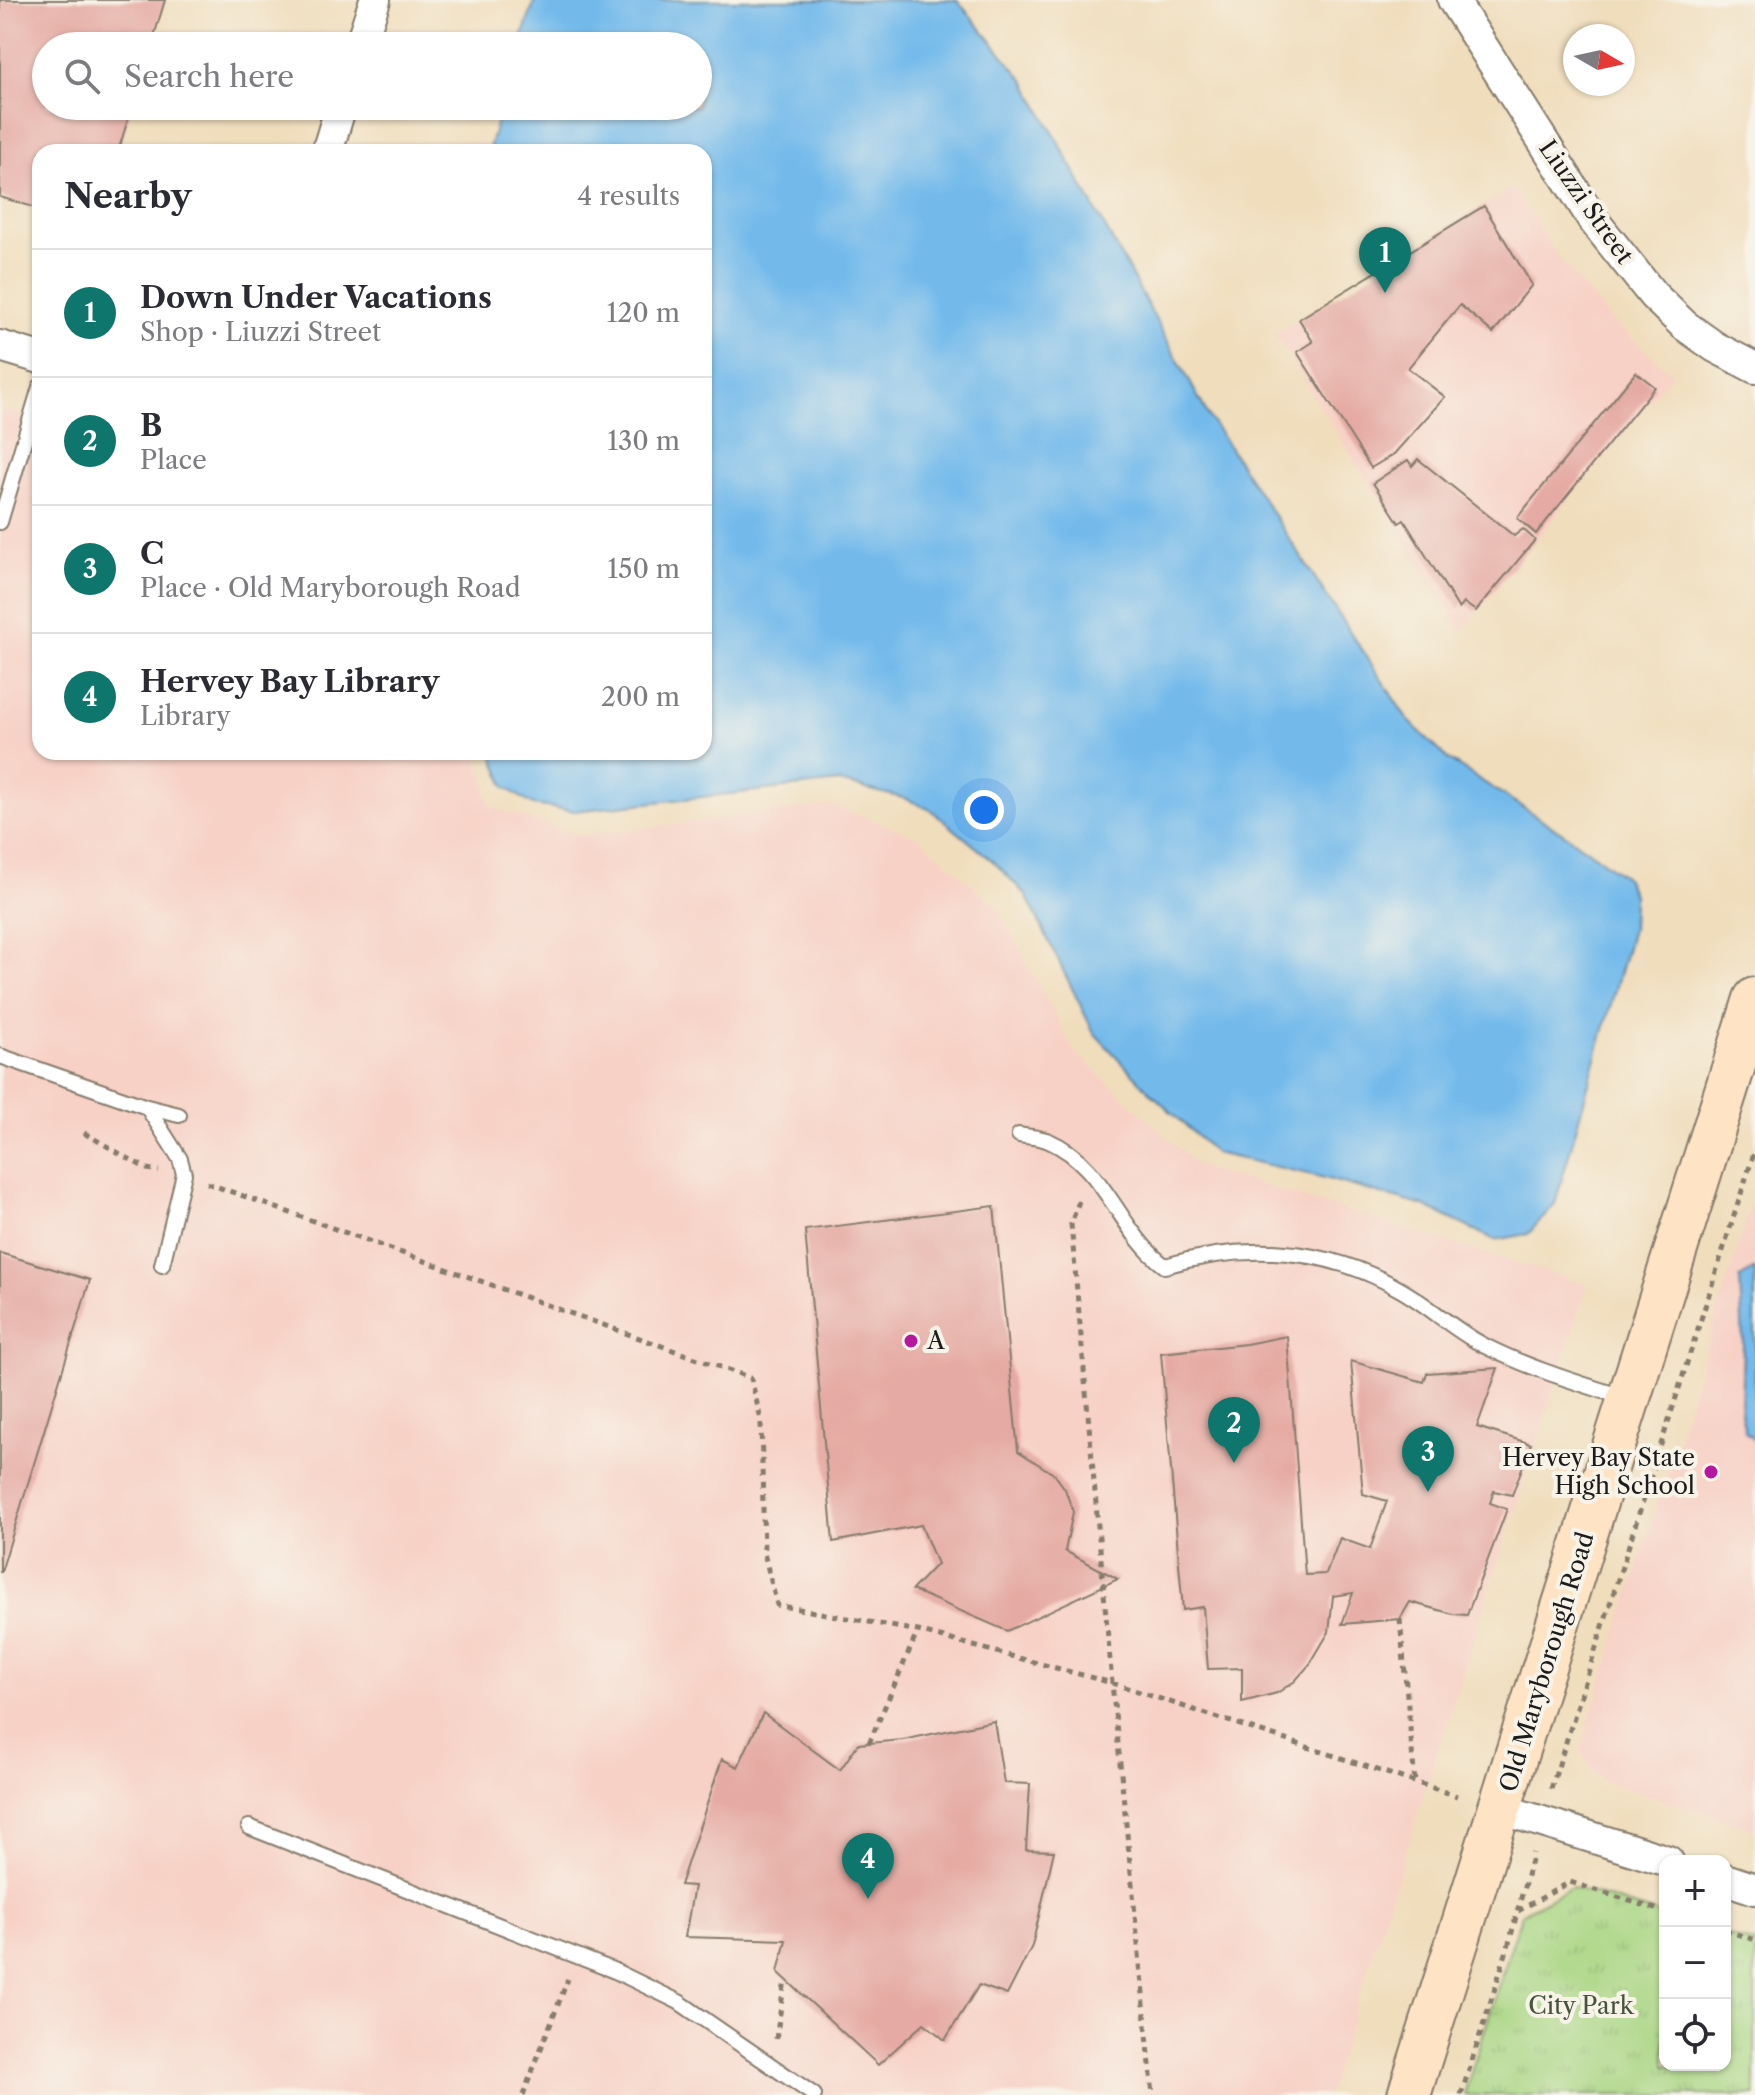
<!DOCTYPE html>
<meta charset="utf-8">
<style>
body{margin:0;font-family:"Libre Caslon Text",serif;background:#f7f7f7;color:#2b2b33}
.controls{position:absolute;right:24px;bottom:24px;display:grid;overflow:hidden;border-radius:16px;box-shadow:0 2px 6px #0004}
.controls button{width:72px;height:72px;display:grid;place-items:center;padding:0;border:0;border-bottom:2px solid #e1e1e2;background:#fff;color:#2b2b33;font:40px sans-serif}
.compass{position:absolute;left:1563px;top:24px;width:72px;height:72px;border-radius:50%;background:#fff;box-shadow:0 2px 6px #0004;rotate:99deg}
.you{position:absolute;left:984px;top:810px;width:28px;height:28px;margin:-20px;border:6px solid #fff;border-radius:50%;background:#1a73e8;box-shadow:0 0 0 12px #1a73e833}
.badge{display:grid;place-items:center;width:52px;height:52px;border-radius:50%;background:#0f766e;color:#fff;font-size:26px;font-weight:700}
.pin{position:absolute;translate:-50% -66px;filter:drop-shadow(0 2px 4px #0008)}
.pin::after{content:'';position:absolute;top:42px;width:28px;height:24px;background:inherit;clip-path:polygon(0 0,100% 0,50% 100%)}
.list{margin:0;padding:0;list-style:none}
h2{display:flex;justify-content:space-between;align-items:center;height:104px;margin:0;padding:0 32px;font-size:34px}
h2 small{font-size:26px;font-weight:400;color:#7c7c81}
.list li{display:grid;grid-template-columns:52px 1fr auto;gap:24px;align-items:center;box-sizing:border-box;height:128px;padding:0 32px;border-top:2px solid #e1e1e2}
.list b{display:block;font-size:30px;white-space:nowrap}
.list p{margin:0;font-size:26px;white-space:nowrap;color:#7c7c81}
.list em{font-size:26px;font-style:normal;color:#7c7c81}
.icon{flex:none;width:44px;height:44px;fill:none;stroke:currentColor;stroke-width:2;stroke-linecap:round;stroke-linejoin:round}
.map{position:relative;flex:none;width:1755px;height:2095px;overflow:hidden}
.search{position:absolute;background:#fff;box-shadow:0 2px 6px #0004;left:32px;top:32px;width:680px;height:88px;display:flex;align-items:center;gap:20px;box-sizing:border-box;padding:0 28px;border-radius:44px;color:#7c7c81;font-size:30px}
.panel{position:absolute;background:#fff;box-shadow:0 2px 6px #0004;left:32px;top:144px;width:680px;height:616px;border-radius:24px}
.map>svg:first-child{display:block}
</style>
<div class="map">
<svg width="1755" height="2095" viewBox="0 0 1755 2095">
<defs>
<pattern id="park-tufts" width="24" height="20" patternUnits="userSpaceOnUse" patternTransform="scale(2)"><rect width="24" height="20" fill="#a8d582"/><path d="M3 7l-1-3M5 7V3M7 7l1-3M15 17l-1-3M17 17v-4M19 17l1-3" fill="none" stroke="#90b670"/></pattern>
</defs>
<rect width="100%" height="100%" fill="#f7f3e8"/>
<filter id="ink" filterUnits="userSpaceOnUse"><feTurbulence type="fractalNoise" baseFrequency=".0125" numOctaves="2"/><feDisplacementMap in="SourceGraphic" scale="16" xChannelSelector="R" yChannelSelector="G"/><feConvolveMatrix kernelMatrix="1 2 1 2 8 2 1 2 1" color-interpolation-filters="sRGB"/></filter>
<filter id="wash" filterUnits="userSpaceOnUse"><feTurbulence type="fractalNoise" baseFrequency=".006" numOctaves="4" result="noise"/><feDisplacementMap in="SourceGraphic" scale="32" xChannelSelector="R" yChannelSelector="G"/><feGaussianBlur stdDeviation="1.8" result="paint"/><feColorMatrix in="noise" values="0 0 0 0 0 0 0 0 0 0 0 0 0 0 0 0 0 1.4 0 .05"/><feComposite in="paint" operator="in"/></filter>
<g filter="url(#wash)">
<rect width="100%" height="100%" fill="#f0ddbc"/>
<path fill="#f7d1c6" d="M1513,188l44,68 55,65 60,53 -210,256 -187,-296z
M0,410l40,10v332h437l13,54 92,30 250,-31 86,32 79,70 77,144 124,115 389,118 -260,811h-1327z
M1755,1192v637l-155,-49 -20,-29z"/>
<path fill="url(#park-tufts)" stroke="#62784f" stroke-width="2" d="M1572,1887l93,29v149h60v-130l30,9v151h-291l58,-182z"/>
<path fill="#73baeb" stroke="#486b84" stroke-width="2" d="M535,0h422l68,81 183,334 200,305 41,40 120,77 56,40 8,18 -1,34 -77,275 -27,30 -33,6 -71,-34 -107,-30 -102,-23 -64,-60 -57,-60 -68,-138 -32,-33 -63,-52 -24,-11 -68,-17 -265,29 -41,-6 -28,-18 -13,-35h212v-600h-216l13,-46h197v-60h-179z
M1755,1269v172l-10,-9 -4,-20 2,-68 -3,-66z"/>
<g id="blocks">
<path fill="#e5aaa3" d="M0,0h165l-14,46h-105v60h86l-14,46h-78v57l-40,-12z
M1484,206l48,79 -39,48 -33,-28 -52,63 37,29 -51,57 -23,14 -74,-116 16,-10 -14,-23z
M1636,372l19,15 -119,147 -19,-16z
M1418,459l96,77 9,-7 12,11 -59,71 -12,-8 -5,6 -55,-89 -5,3 -26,-40 35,-23 4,6z
M994,1206l24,245 37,24 10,14 8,23 -8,39 53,28 -111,52 -95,-41 25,-26 -16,-39 -88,17 -28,-312z
M0,1253l90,27 -89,292h-1z
M1287,1336l18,239 21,-1 14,-36 30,11 17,-48 -24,-7 -12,-133 73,21 3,-9 71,-5 -21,59 54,17 -19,51 -18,-4 -4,12 17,6 -40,106 -14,-1 -43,-12 -10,17 -58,5 11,-31 -20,3 -4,36 -19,32 -15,17 -18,12 -35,9v-34l-34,1 -5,-62 -20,3 -22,-257 85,-9z
M763,1713l77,57 18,-26 45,-4 91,-19 10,62 26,1 -4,66 28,1 -22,95 -25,49 -28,-10 -34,55 -21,-17 -46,42 -100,-93 8,-32 -101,-3 9,-51 -14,-1 42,-126 16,8z"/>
</g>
</g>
<g filter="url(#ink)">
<use href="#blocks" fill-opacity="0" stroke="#867c6c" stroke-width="2"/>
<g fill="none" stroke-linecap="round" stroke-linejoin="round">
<defs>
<path id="lane" d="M0,522l40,-135
M0,1056l147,51 32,8
M147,1107l33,52 4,15 -22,91
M1019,1135c9,2 21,2 30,6 56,24 70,91 116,125 80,-24 163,-19 236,24 30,17 55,42 86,57 44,22 92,36 138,51
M249,1827l366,144 64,31 135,93"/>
<path id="street" d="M1453,0l141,221 59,74 31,30 31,22 40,21
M360,46l15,-46
M327,152l14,-46
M0,346l40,12
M1501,1809l167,52
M1725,1879l30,10"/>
<path id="secondary" d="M1409,2095l346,-1096"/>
</defs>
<use href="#lane" stroke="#867c6c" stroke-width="18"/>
<use href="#street" stroke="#867c6c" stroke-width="34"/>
<use href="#secondary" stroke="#867c6c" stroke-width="46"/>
<path stroke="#867c6c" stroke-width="5" stroke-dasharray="6 6" stroke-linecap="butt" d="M84,1133l63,36 12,2
M207,1183l544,195 10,42 3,133 13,52 141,26 194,52 345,113
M1079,1201l-8,23 41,459 41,412
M1400,1619l15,164
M869,1743l49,-112
M1551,1789l204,-639
M1518,1911l52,-29 95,30
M1725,1930l30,10
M776,2039l9,-59
M523,2095l45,-116
M1461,2095l47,-148 25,-94"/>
<use href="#lane" stroke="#fff" stroke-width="14"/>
<use href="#street" stroke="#fff" stroke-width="30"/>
<use href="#secondary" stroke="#fee4c5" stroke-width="42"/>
</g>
</g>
<g fill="#b5179e" stroke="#f7f3e8" stroke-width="3">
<circle cx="911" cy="1341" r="8"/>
<circle cx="1711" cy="1472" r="8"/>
</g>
<g text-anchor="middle" stroke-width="8" stroke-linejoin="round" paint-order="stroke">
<g font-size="24" fill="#1c1c1c" stroke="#f7f3e8">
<text transform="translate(1586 202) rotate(55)" y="8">Liuzzi Street</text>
<text transform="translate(1547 1662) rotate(-73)" y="8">Old Maryborough Road</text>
</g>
<g font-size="24" fill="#1c1c1c" stroke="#f7f3e8" text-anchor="start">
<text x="927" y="1349">A</text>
<text x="1695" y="1466" text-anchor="end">Hervey Bay State<tspan x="1695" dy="28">High School</tspan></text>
</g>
<g font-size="24" fill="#46543b" stroke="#f7f3e8">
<text x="1581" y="2014">City Park</text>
</g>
</g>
</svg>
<div class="controls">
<button>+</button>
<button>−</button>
<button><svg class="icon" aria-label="locate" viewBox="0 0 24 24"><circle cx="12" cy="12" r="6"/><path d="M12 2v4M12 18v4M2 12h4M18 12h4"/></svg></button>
</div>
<svg class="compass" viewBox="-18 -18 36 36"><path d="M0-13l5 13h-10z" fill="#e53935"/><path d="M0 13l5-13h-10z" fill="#7c7c81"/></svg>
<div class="you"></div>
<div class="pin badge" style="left:1385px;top:293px">1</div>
<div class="pin badge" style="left:1234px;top:1463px">2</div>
<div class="pin badge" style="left:1428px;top:1492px">3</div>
<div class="pin badge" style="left:868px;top:1899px">4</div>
<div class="search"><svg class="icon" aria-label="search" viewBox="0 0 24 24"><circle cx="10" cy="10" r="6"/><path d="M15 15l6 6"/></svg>Search here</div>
<section class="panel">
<h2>Nearby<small>4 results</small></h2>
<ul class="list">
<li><span class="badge">1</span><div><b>Down Under Vacations</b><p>Shop · Liuzzi Street</p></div><em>120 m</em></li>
<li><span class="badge">2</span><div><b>B</b><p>Place</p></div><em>130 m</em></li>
<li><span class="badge">3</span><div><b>C</b><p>Place · Old Maryborough Road</p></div><em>150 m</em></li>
<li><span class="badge">4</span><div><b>Hervey Bay Library</b><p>Library</p></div><em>200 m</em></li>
</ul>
</section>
</div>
